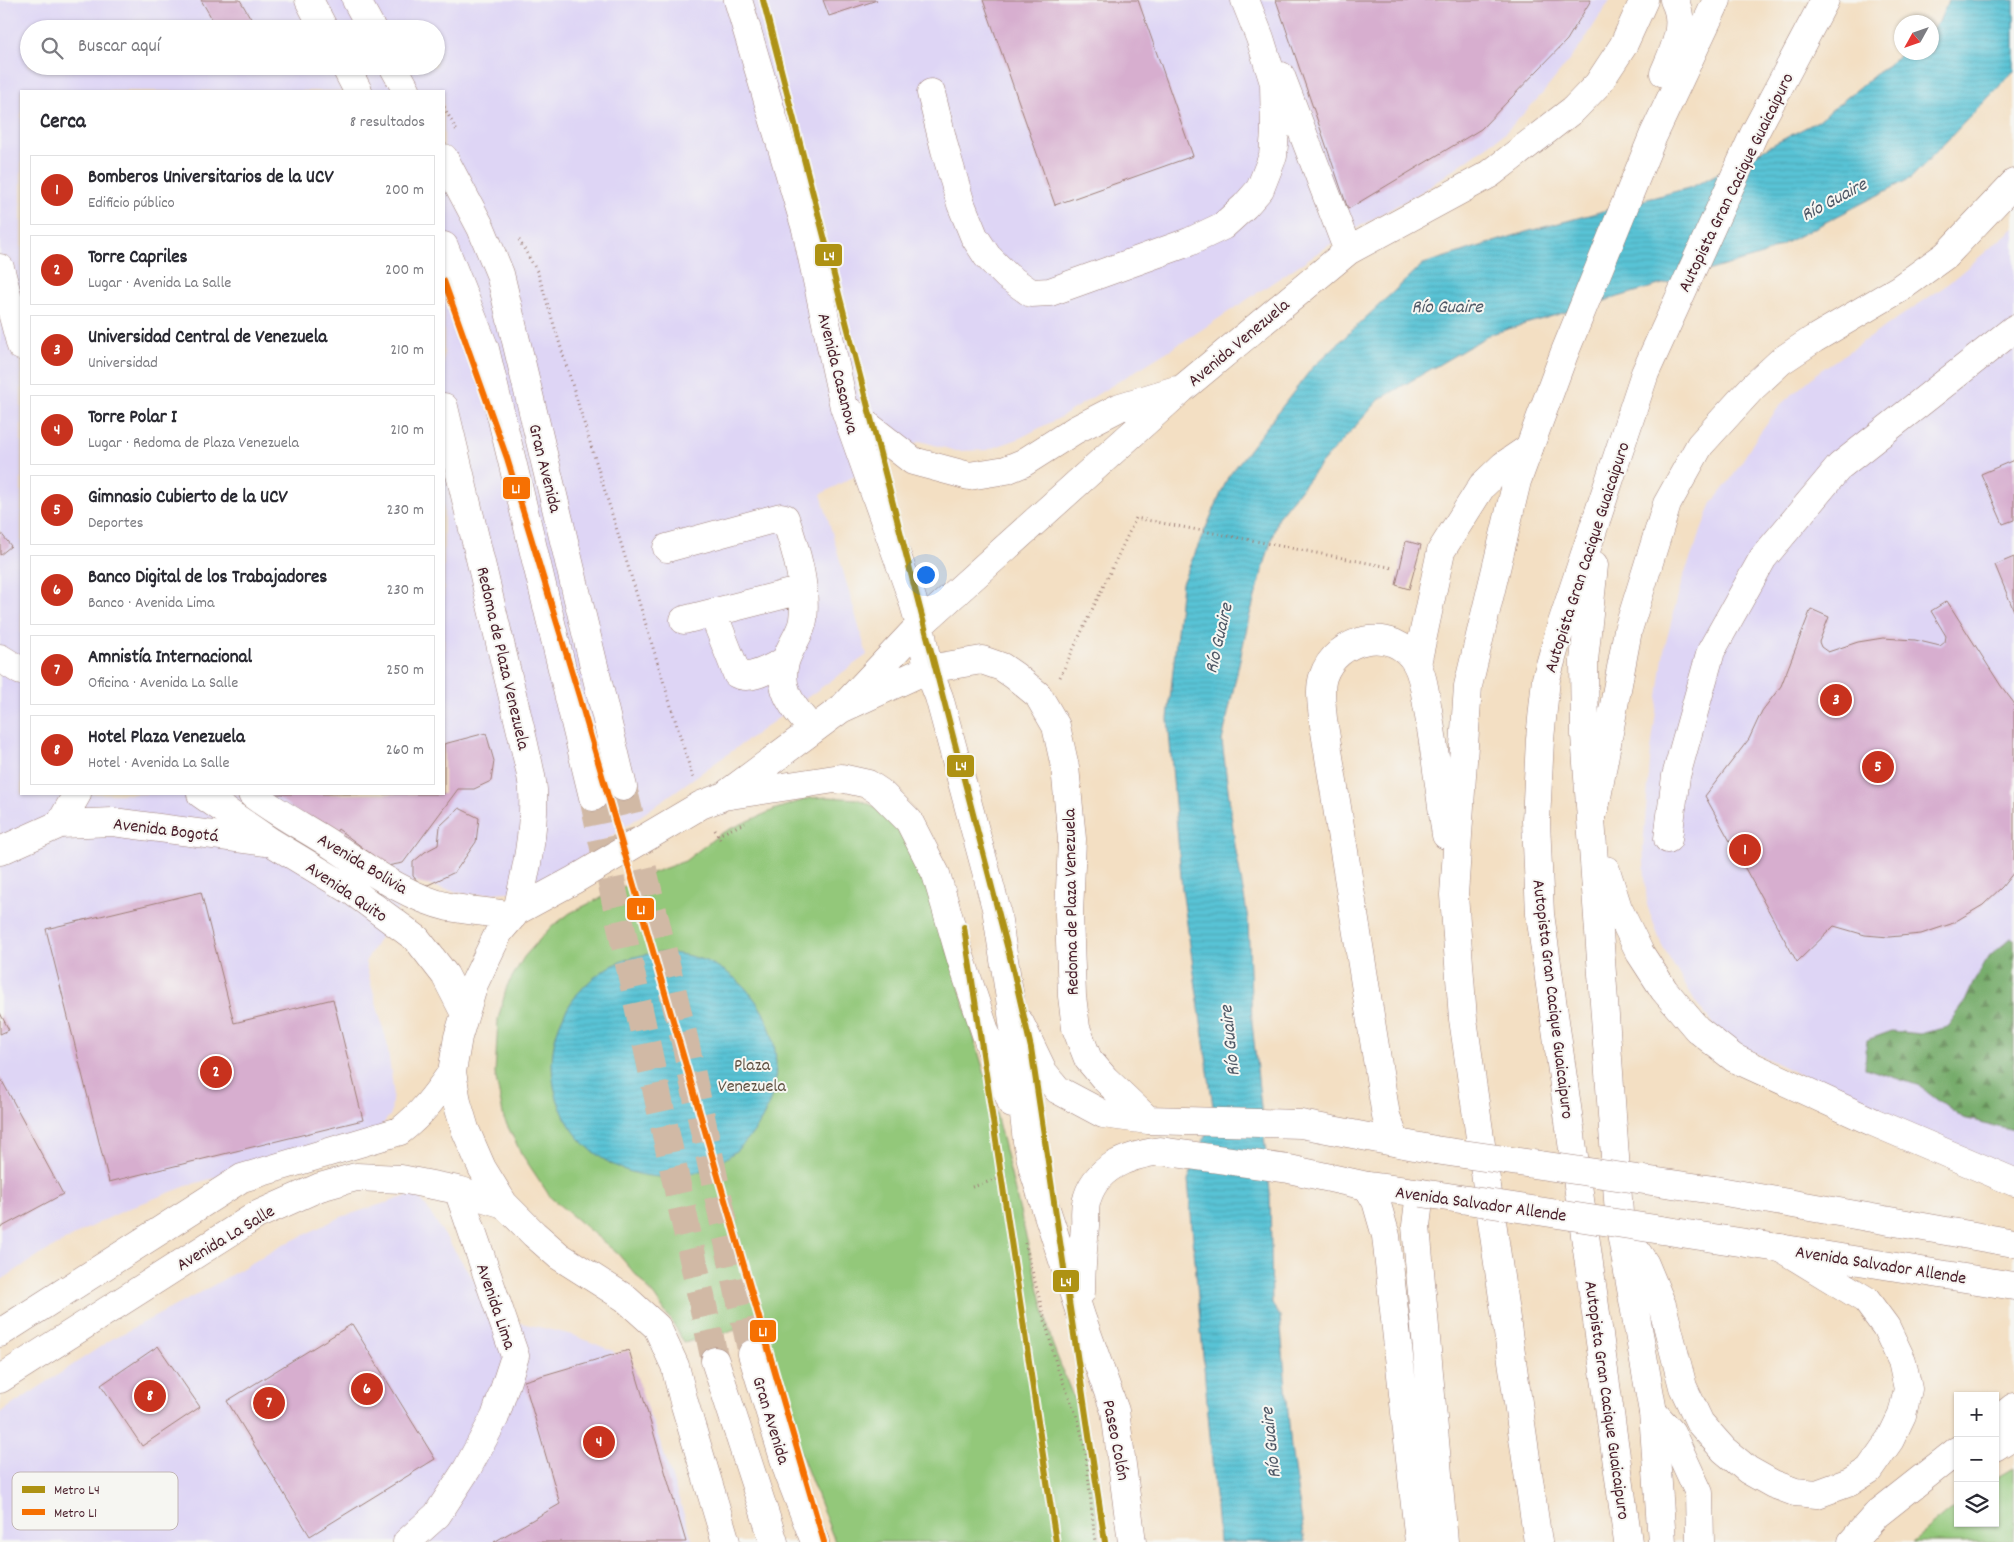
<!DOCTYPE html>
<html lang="es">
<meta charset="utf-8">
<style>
body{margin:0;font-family:Dekko,sans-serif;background:#f7f7f7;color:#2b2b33}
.controls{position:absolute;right:15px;bottom:15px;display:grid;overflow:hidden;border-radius:0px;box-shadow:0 1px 4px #0004}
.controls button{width:45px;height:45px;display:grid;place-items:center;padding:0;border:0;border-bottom:1px solid #e1e1e2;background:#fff;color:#2b2b33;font:25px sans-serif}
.compass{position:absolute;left:1894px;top:15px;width:45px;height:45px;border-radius:50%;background:#fff;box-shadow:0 1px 4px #0004;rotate:230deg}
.you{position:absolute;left:925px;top:574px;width:18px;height:18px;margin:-12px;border:4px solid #fff;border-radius:50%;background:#1a73e8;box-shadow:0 0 0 8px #1a73e833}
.badge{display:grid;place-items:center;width:32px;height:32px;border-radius:50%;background:#c8321e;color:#fff;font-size:16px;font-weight:700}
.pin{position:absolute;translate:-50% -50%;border:2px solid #fff;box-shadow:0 1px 5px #0006}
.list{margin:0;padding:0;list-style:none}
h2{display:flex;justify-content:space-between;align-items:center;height:65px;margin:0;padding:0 20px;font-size:21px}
h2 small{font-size:16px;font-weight:400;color:#7c7c81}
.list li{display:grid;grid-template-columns:32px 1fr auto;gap:15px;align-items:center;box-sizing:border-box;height:70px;margin:0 10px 10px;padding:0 10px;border:1px solid #e1e1e2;border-radius:0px}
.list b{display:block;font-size:19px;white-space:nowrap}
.list p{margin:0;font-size:16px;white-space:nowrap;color:#7c7c81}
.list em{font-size:16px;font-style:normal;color:#7c7c81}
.icon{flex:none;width:28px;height:28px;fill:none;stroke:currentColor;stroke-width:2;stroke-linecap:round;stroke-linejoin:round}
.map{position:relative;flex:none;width:2014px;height:1542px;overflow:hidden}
.search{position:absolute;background:#fff;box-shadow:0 1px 4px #0004;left:20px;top:20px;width:425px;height:55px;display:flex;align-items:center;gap:12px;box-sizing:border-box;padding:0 18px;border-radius:28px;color:#7c7c81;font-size:19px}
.panel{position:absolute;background:#fff;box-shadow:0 1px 4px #0004;left:20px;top:90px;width:425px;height:705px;border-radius:0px}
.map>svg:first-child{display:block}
</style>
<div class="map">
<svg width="2014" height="1542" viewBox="0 0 2014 1542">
<defs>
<pattern id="forest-firs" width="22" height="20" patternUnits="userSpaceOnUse" patternTransform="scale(1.25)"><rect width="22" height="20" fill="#76ac6a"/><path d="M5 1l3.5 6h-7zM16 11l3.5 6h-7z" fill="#638b57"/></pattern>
<pattern id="water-rules" width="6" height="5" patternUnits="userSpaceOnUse" patternTransform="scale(1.25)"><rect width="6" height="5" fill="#59c3d5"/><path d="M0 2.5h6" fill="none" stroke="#4fa7b7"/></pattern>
</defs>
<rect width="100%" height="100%" fill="#f6f6f2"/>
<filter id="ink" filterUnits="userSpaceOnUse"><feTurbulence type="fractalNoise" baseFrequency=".02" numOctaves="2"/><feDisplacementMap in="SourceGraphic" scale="10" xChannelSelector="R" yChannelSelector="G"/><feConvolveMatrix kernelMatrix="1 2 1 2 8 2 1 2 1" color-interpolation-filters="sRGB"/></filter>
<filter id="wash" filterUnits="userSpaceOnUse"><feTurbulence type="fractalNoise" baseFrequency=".0096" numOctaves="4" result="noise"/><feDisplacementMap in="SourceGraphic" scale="20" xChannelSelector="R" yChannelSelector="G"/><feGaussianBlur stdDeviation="1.12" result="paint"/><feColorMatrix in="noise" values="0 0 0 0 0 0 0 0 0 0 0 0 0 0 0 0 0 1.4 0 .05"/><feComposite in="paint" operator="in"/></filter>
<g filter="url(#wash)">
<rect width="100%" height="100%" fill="#f3dfc3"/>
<path fill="#ded5f5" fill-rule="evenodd" d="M0,0h1610l-30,47 -37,46 -39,41 -81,57 -77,43 -157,104 -130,80 -41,21 -31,11 -31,1 -36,-10 -99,53 46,161 -311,221 -37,15 -50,4 -55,-13 -49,80 22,81 6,45 -2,26 -14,17 -188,54 -62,24 -39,19 -52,29 -36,24zM29,29h407v37h-407zM21,91h423v703h-423z
M2014,228v949l-290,-139 -30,-38 -32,-54 -15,-41 -4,-58 8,-97 13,-100 18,-70 30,-77 19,-24 27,-44 23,-31 40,-34 123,-83z
M417,1193l82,125 74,17 40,16 15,19 12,21 18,45 35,106h-693v-129l112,-74 86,-45 83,-48 60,-29z"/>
<path fill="url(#forest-firs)" stroke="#60664a" d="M2011,938l3,1v191l-51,-12 -43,-32 -55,-18 2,-28 25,-9 28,3 27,-7 17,-23 11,-25 15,-23z"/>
<path fill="#93c87a" stroke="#6e7452" d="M828,797l29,2 19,8 23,22 19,31 36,110 40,135 58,238 25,64 15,55 8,80h-265l-39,-101 -36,-117 -76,19 -10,-18 -19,-28 -37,-43 -67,-56 -30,-45 -17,-34 -9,-45 3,-55 9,-33 17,-29 25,-28 21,-16 79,-39 36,-13 35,-27 12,-6 44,-19 34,-11z
M2014,1468v74h-102l46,-38v19h37v-44z"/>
<path fill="url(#water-rules)" stroke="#527180" d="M1948,0h66v71l-103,107 -149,77 -271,79 -111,65 -60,66 -42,52 -29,101 -27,123 13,104 13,74 4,104 18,168 2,113 8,12 11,132 14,94h-86l-31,-362 26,-67 -32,-224 -14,-170 14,-136 46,-106 84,-109 111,-104 103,-32 166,-45 126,-66 84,-68 30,-1v-23l7,-7z
M552 1065a112 112 0 1 1 224 0a112 112 0 1 1-224 0Z"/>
<g id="blocks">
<path fill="#d7aecf" d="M201,0h39l17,29h-39z
M823,0h54l-48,16z
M983,0h155l55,156 -138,49z
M1276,0h315l-24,40 -86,89 -133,80z
M2014,460v60l-11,4 -22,-50z
M0,532l11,14 -11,9z
M1406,541l15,4 -12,44 -13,-4z
M2014,557v54l-19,-46z
M1947,601l54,85 13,17v169l-12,15 -19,18 -32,19 -30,10 -32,3 -24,-2 -31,-9 -37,36 -92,-166 44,-57 13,-28 19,-25 30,-77 18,8 -10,25 2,5 7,5 30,-10 25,-4 32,2 25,6 5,-4 1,-6 -15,-25z
M486,733l8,28 -3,20 -17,8h-16l-55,74 -16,3 -49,-37 -6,9 -59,-44h171v-50z
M459,808l20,10 -3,24 -21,30 -27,13 -9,-2 -6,-7v-14l12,-10 13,-7 2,-19z
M201,892l33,131 99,-24 30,121 -254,62 -63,-253z
M0,1013l9,17 -9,4z
M0,1077l63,117 -63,34z
M352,1324l83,135 -125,77 -83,-135z
M158,1346l42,61 -58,39 -41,-61z
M629,1350l57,192h-192l66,-38 -36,-123z"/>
</g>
</g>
<g filter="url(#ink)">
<use href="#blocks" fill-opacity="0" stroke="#9e7f77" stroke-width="1"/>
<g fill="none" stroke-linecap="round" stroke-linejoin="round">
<path stroke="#d1b9a5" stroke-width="28" stroke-dasharray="28 14" stroke-linecap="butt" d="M623,787l62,255 67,312
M593,797l122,564"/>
<defs>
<path id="minor" d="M309,0l15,29
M356,0l16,29
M738,0l68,229 38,178 68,191 8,27 8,44 11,28 57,211 15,97 16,136 6,28 49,150 33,92 17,131
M345,66l13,25
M393,66l14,25
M1281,76l67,175
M931,93l14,57 16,54 13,32 13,20 20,20 24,17 19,-1 139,-50 34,-16 22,-20 15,-17 13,-33 2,-24 -1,-49 -14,-45 -15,-38
M444,158l37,70 19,46 123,513
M444,246l41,103 108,448
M0,268l21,78
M444,407l80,337c3,15 8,31 9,46 2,41 -7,81 -16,121
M844,407l69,54 56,15 37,-6 17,-7 52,-33 45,-23 56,-17
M667,548l114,-31 4,1c11,32 22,68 18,102 -1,10 -10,23 -14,32 -16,32 3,55 24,78
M713,613l24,61c14,7 33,-6 46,-12
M684,620l118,-30
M0,658l21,13
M1417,664l24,-113 41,-65 22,-21 25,-17
M841,709l79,-84 262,-236 166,-138 142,-77 84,-65 24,-25 25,-38 21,-46
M728,793l113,-84 87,-40 54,-9 20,7 13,9 23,19 18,31 9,41 7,72 -3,76 3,81 4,32 12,31 17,20 43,41
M201,794l70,48 81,49 65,48 28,36 20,39
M252,794c21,16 44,29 67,43 41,25 82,59 130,70 21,4 43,5 64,9
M60,824l17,-30
M1668,839l8,-63 35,-125 52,-93 77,-92 174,-137
M0,851l60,-27 53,-2 153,20
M1020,1023l24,50 14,17 45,24 45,6 153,4 134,26
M1714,1190l300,53
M1779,1248l235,38
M1081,1292c0,-22 2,-43 4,-66 1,-7 -1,-15 1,-23 8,-36 41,-47 74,-52l129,18 78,17 55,7
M0,1333l242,-155 158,-47c22,-17 36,-36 52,-59
M752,1354l36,118 27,70
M715,1361l59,181
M0,1379l257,-164 63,-28 36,-10 45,2 57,11 46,14
M1653,1412l18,20 28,61 1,49
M407,1542l30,-27 30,-46 28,-52 20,-61 -57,-166 12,7
M726,1542l-42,-140 -9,-36 -18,-39 -32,-29 -66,-42 -25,-22 -30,-30 -22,-36 -17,-39 -8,-27 -5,-30 6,-35 16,-53 25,-52 18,-21 57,-31 127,-75 23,-9 117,-18 27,6 12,8 29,29 27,53 25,85 31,93 20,52"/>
<path id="major" d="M1595,808l33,-178 39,-126 33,-59 52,-57 29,-27 33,-22 85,-50 47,-34 68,-72"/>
<path id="highway" d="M1664,73c10,-23 23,-49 10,-73
M1594,565l-10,96 1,74 35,492 33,185 9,130
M1606,870l12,38 22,45 24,37 33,39 37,29 139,64 141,60
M1396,1142l-10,-26 -63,-397c-1,-13 -4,-29 0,-42 13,-40 71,-53 93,-14 8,14 9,32 12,47 7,42 12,84 18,125
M1367,1186l9,15 10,35 33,306
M1420,1193l-4,33 28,316
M1627,1237l18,27 17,41 21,82 17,36 24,27 24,20 25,14 22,8 22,2 33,-12 19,-12 21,-30 12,-25 6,-26 -6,-28 -16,-34 -20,-27 -85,-52
M1995,1422l19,-15
M1995,1447l19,-12
M1538,1542l-75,-523 -9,-124 14,-209 49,-205 47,-127 89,-218 64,-136
M1628,1542l-88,-628 -4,-93 4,-82 6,-60 15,-53 84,-253 109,-239 71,-134
M1852,1542l25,-28 81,-64"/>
</defs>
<use href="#minor" stroke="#9e7f77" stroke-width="29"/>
<use href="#major" stroke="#9e7f77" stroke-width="29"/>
<use href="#highway" stroke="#9e7f77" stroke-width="29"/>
<path stroke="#9e7f77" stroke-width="3" stroke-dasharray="1 4" stroke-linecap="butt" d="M444,107l14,26
M519,240l19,33 155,505
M1060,677l76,-159 258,50
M715,830l3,5 27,-12
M717,834l5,8
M972,1187l35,-11
M1025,1243l32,124 21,52 8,34 9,89"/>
<use href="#minor" stroke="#fff" stroke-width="28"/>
<use href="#major" stroke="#fff" stroke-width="28"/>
<use href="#highway" stroke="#fff" stroke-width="28"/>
<defs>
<path id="minor-bridge" d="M1435,1150l279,40
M1422,1193l350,54"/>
</defs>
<use href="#minor-bridge" stroke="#9e7f77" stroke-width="29" stroke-linecap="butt"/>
<use href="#minor-bridge" stroke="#fff" stroke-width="28"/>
<defs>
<path id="metro-1" d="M763,0l250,969 18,79 74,494
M964,927l92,615"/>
<path id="metro-2" d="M444,281l63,177 72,238 245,846"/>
</defs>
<use href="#metro-1" stroke="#f6f6f2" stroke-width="10"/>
<use href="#metro-2" stroke="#f6f6f2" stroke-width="10"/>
<use href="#metro-1" stroke="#ae9213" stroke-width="6"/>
<use href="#metro-2" stroke="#f67002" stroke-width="6"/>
</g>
</g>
<g text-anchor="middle" stroke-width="4" stroke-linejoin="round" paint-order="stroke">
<g font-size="18" fill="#4a1f2b" stroke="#f6f6f2">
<text transform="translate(1735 182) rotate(-64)" y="6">Autopista Gran Cacique Guaicaipuro</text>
<text transform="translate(1238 342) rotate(-40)" y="6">Avenida Venezuela</text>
<text transform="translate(839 373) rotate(76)" y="6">Avenida Casanova</text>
<text transform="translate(546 468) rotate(76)" y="6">Gran Avenida</text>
<text transform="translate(1586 557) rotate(-72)" y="6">Autopista Gran Cacique Guaicaipuro</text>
<text transform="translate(504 658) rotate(77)" y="6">Redoma de Plaza Venezuela</text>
<text transform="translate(166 829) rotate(7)" y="6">Avenida Bogotá</text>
<text transform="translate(363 863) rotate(31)" y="6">Avenida Bolivia</text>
<text transform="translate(347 891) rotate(34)" y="6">Avenida Quito</text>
<text transform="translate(1070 902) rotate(-91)" y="6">Redoma de Plaza Venezuela</text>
<text transform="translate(1554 999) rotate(83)" y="6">Autopista Gran Cacique Guaicaipuro</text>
<text transform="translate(1481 1203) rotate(8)" y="6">Avenida Salvador Allende</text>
<text transform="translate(225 1237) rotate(-31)" y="6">Avenida La Salle</text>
<text transform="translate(1881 1264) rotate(9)" y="6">Avenida Salvador Allende</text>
<text transform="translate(497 1306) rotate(71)" y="6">Avenida Lima</text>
<text transform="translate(1608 1400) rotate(82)" y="6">Autopista Gran Cacique Guaicaipuro</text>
<text transform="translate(772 1420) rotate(73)" y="6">Gran Avenida</text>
<text transform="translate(1117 1440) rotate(79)" y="6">Paseo Colón</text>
</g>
<g font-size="18" fill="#605243" stroke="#f6f6f2">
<text x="752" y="1070">Plaza<tspan x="752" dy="21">Venezuela</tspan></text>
</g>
<g font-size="19" font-style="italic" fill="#4f5866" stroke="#f6f6f2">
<text transform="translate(1833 198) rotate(-28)" y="7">Río Guaire</text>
<text x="1447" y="312">Río Guaire</text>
<text transform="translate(1217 638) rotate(-77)" y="7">Río Guaire</text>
<text transform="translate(1228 1041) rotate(-96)" y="7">Río Guaire</text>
<text transform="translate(1269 1443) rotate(-96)" y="7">Río Guaire</text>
</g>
</g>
<rect x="12" y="1472" width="166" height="58" rx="8" fill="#f6f6f2" stroke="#c2b6b6" stroke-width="1"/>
<rect x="22" y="1486" width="23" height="7" fill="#ae9213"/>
<rect x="22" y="1509" width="23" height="6" fill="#f67002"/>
<g font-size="14" fill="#4a1f2b">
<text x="54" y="1494">Metro L4</text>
<text x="54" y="1517">Metro L1</text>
</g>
<g stroke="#f6f6f2" stroke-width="2">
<rect x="814" y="243" width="29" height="24" rx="5" fill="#ae9213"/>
<rect x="502" y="476" width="29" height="24" rx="5" fill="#f67002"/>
<rect x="946" y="754" width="29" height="24" rx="5" fill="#ae9213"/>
<rect x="626" y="897" width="29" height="24" rx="5" fill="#f67002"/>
<rect x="1052" y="1269" width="28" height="24" rx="5" fill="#ae9213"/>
<rect x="749" y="1319" width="28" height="24" rx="5" fill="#f67002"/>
</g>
<g font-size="14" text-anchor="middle" font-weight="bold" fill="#fff">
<text x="829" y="260">L4</text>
<text x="516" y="493">L1</text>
<text x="961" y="770">L4</text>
<text x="641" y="914">L1</text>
<text x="1066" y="1286">L4</text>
<text x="763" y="1336">L1</text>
</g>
</svg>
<div class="controls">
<button>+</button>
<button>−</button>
<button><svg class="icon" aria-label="layers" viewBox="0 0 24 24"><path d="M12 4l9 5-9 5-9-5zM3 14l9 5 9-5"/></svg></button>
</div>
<svg class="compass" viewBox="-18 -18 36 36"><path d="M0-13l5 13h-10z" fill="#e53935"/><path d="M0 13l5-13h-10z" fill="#7c7c81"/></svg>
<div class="you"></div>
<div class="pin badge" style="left:1745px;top:850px">1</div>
<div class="pin badge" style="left:216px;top:1072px">2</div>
<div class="pin badge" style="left:1836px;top:700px">3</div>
<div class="pin badge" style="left:599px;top:1442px">4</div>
<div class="pin badge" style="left:1878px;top:767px">5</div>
<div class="pin badge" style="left:367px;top:1389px">6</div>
<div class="pin badge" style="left:269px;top:1403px">7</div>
<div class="pin badge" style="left:150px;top:1396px">8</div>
<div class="search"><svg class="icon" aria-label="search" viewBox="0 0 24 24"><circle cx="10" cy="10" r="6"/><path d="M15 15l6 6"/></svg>Buscar aquí</div>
<section class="panel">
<h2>Cerca<small>8 resultados</small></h2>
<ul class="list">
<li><span class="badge">1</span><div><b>Bomberos Universitarios de la UCV</b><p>Edificio público</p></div><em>200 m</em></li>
<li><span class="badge">2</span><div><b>Torre Capriles</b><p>Lugar · Avenida La Salle</p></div><em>200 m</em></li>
<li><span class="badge">3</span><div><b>Universidad Central de Venezuela</b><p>Universidad</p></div><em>210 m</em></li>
<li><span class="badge">4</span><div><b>Torre Polar I</b><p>Lugar · Redoma de Plaza Venezuela</p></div><em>210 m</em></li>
<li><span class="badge">5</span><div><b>Gimnasio Cubierto de la UCV</b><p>Deportes</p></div><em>230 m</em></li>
<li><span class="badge">6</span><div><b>Banco Digital de los Trabajadores</b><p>Banco · Avenida Lima</p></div><em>230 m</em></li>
<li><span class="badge">7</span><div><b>Amnistía Internacional</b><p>Oficina · Avenida La Salle</p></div><em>250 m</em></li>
<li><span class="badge">8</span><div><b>Hotel Plaza Venezuela</b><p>Hotel · Avenida La Salle</p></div><em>260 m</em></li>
</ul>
</section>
</div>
